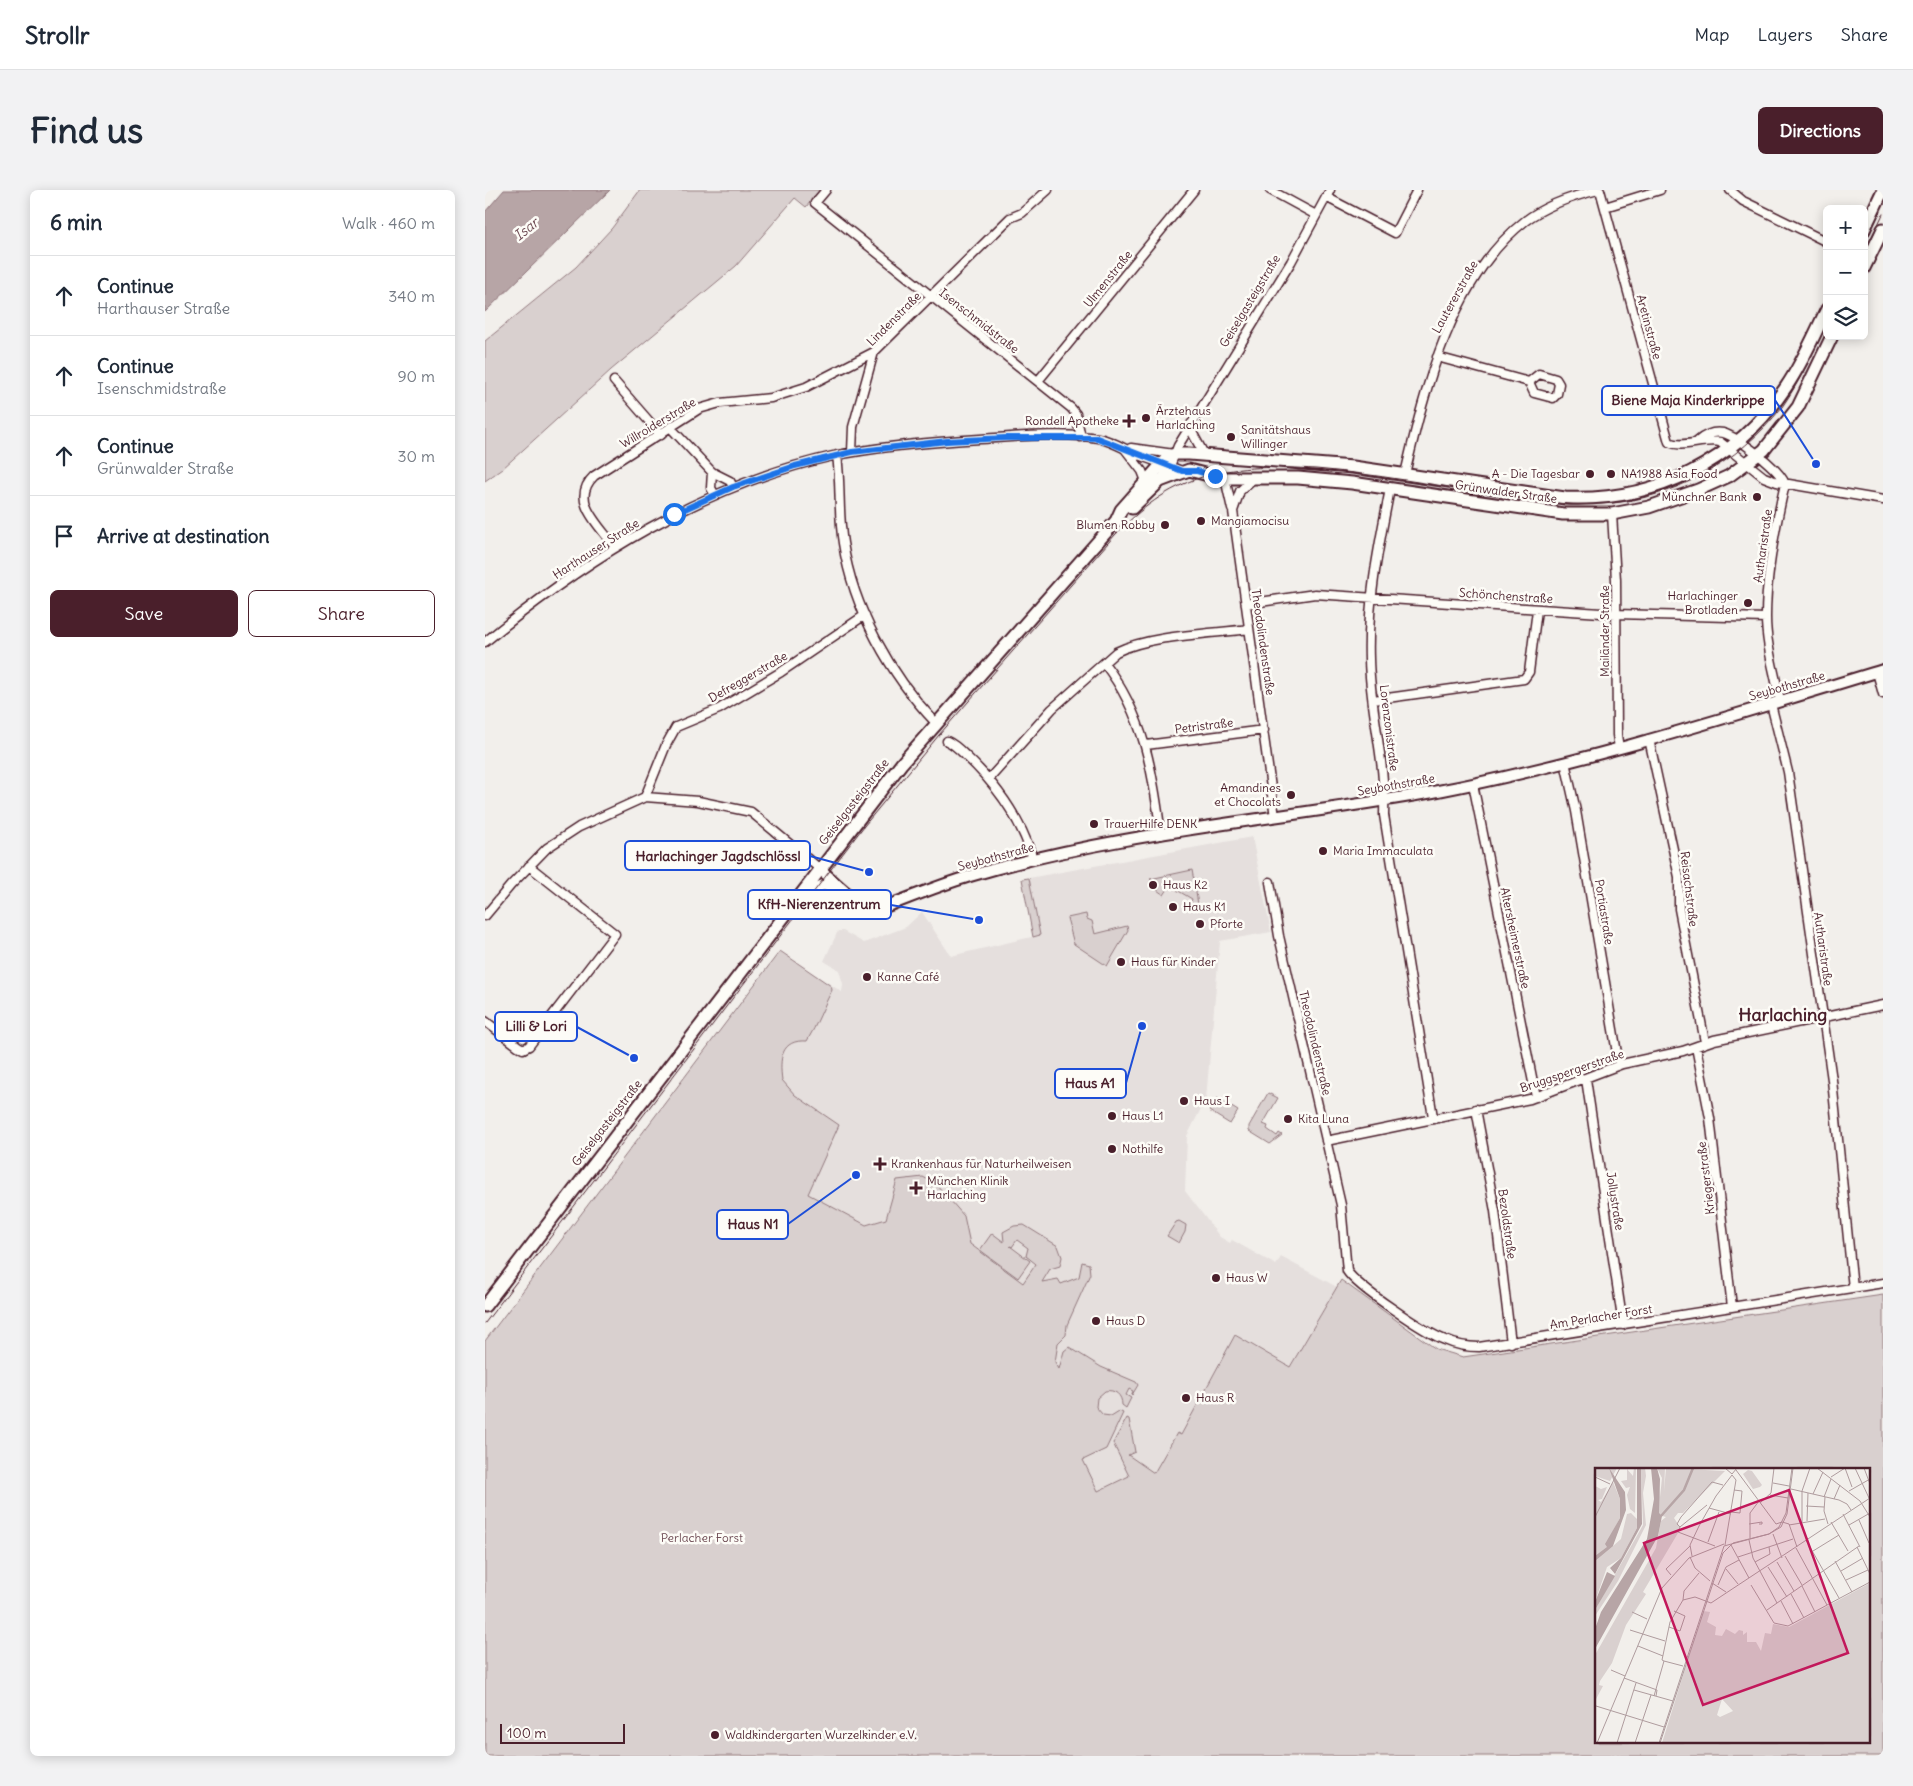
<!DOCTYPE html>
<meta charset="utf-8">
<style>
body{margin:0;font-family:Delius,sans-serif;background:#f2f2f3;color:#1f2937}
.controls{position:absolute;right:15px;top:15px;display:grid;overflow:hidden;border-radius:8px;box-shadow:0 2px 12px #0003}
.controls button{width:45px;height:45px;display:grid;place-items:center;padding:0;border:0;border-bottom:1px solid #e0e1e3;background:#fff;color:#1f2937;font:25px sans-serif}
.scale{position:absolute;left:15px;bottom:12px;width:125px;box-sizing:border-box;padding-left:5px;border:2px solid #4a1f2b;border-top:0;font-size:14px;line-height:18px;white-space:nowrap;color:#4a1f2b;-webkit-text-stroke:4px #fdfcf7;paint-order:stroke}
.stop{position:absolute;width:15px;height:15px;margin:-11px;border:4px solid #1a73e8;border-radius:50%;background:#fff}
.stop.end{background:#1a73e8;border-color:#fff;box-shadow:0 1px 5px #0008}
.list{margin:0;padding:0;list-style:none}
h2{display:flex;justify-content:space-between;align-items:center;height:65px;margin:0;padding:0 20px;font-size:21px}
h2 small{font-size:16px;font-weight:400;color:#747a83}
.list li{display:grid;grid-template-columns:32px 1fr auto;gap:15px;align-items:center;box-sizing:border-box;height:80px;padding:0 20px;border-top:1px solid #e0e1e3}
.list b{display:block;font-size:19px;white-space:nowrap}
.list p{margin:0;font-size:16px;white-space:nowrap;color:#747a83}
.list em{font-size:16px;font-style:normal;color:#747a83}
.actions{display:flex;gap:10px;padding:15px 20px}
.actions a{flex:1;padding:11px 0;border:1px solid #4a1f2b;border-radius:8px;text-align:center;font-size:18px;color:#4a1f2b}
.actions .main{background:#4a1f2b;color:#fff}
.icon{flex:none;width:28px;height:28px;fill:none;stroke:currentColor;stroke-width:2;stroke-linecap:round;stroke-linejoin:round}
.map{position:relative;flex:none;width:1398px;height:1566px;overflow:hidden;border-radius:8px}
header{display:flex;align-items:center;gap:30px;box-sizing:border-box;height:70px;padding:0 25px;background:#fff;border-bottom:1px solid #e0e1e3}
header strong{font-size:24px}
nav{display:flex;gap:28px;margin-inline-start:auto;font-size:18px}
.intro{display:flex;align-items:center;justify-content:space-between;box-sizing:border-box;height:120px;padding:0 30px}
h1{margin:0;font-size:35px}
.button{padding:12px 22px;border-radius:8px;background:#4a1f2b;color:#fff;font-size:18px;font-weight:700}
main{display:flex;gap:30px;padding:0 30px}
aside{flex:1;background:#fff;border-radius:8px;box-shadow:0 2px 12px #0003}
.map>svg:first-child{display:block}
</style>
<header>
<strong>Strollr</strong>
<nav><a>Map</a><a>Layers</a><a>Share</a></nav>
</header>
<div class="intro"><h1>Find us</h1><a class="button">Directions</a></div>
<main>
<aside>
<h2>6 min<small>Walk · 460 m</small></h2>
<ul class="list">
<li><svg class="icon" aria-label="ahead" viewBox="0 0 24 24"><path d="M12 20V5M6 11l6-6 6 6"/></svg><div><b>Continue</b><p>Harthauser Straße</p></div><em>340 m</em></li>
<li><svg class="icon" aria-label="ahead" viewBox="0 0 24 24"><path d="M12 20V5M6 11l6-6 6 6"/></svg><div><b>Continue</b><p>Isenschmidstraße</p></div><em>90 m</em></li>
<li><svg class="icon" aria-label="ahead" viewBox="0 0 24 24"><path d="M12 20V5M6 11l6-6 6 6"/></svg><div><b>Continue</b><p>Grünwalder Straße</p></div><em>30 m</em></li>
<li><svg class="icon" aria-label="arrive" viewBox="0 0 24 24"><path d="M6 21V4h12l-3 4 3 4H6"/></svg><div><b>Arrive at destination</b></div></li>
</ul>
<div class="actions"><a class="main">Save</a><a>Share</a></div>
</aside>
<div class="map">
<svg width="1398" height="1566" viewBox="0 0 1398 1566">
<rect width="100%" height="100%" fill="#f2efeb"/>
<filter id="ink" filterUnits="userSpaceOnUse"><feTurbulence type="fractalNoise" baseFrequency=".02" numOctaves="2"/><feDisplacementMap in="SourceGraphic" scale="10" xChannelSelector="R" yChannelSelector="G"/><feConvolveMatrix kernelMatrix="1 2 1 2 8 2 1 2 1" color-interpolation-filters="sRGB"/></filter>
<g filter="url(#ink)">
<path fill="#e5dfdd" d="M767,647l19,95 -51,9 -14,158 -19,37 -2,55 35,46 10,6 2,-3 44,25 5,-8 56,30 -47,80 -55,-32 -54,100 -61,103 -504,-306 187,-265 39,25 1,-8 -4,-14 -15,-9 14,-30h5l21,12 42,-16 16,-15 29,44 89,-21 -11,-57z"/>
<path fill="#d9d0cf" stroke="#92787d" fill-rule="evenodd" d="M155,0h180l-14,17 -11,-9 -59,68 -125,104 -109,99 -17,12v-140l91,-74 36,-39z
M707,680l6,34 -6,1 -2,-1 2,-5 -22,-13 -6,9 -7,-5 3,-5 -10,-6z
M544,688l11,57 -7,2 -11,-58z
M601,724l1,5 5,2 3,13 32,-8 1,4 -21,36 -33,-22 -7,-26z
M295,761l51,35 1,4c-9,17 -15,35 -25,51 -26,-2 -28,18 -25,39l13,15 44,30 -31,69 58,31 20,-6 11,-39 26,-3 13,7 28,32 6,28 53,39 13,-19 -10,-8 2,-8 -11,-8 -5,7 -2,-1 20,15 -12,17 -38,-28 12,-17 12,9 -1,-10 11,-6 10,-1 34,21 4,11 -2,9 -10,3 -8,13 16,-3 3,5 18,-7 3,-15 7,2 1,10 -23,51 -1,10 -8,8 -3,19 4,7 5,-18 5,-4 32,20 35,15 2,3 -6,10 1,-4 -4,-2 -3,6 5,3 -5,10 -4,-3c0,-10 -7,-16 -17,-14l-8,7 -1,9 7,8 8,1 8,-5 4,2 -17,36 -23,11 15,31 31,-15 -16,-33 14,-25 2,1 6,33 -7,3 26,18 23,-40 4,2 54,-100 55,32 51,-87 95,69 27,8 420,-62v461h-1398v-415zM1112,1280h272v272h-272z
M783,903l10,5 -15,26 5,2 -1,3 10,7 2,-3 3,2 -12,9 -21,-13v-5z
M732,908l21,13 -8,13 -21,-13z
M694,1031l7,4 -1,7 -6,11 -12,-7 9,-14z"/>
<path fill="#b7a5a6" stroke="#8b6f75" d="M19,0h106l-125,122v-100z"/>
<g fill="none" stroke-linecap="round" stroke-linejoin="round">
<defs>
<path id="minor" d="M341,0l-11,13 256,205 5,6 5,23
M785,0l46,25
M1115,0l69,252c13,7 35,-4 51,0l44,35 13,5 106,18
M1245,0l13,11 84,41
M841,7l69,36 22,-43
M1120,17l55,-17
M952,167l92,25 5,11 19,5 4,-4 2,-10 -3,-5 -17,-5 -10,8
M129,191l47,54
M553,191l156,-191
M706,234l2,10 12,22
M185,237l42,45 18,9 3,6
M1213,251c7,-6 15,-10 25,-8 15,4 57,36 62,51
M646,258l43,6
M640,259l17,22 4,10
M367,262l1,-25 21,-75 136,-134 12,-5 26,-23
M352,265c4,29 1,59 6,88 10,65 47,132 93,180
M227,282l-1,16 4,7
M920,284c20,-86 47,-196 120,-253 21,-16 48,-25 73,-31
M740,288l7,31
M769,288l-14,13 -7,20 42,306
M675,291l10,-15 8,-20 113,-184 39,-72
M905,299c-11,56 -23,113 -21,170 1,52 17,103 15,156l49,302
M1127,324l4,66 1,155 2,13
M130,357c-16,-22 -46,-47 -21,-71l105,-67 21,-6 51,-5 35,-11 68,-35
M761,414l69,-10 301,20 150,4
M0,452c102,-84 218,-157 348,-186 48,-10 98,-14 147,-17 33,-2 86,-7 118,-1 14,3 25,10 38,16 15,6 31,11 46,17
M619,473c40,52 49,108 57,172
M1392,482l6,22
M888,510l151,-21 5,-7 8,-62
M1295,511c-5,-28 -14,-55 -14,-84 0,-44 9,-90 19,-133
M1286,514l17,68 44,308 21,208
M1164,549l30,138v32l26,133
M462,551c7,3 13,9 18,14 31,29 56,64 68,104
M661,555l118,-15
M1080,572l11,49 43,254
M504,589l63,-70 64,-57c35,-17 93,-18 133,-23
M988,594l63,313
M160,607l21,-52 10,-18 43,-18 62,-37 84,-57
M785,692l9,54 62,269 6,66c10,16 79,62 98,69 11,5 23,7 34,7l404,-64
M0,726l26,-31 36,-37 32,-21 66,-30 53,4 53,11 69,57
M0,831l33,25 5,3 6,-3 86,-112 -86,-68
M1211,857l14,71 22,189
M1101,889l37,246
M991,919l19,102 16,132
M841,951l204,-42 92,-35 61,-13 31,-11 169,-35"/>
<path id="tertiary" d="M335,679c14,12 42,43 62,39 29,-11 58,-23 88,-32 150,-45 309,-56 463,-84 153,-29 301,-77 450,-122
M316,705l22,-10 18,4"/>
<path id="secondary" d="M1379,40l19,-40
M1379,78l19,-39
M647,318l28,-27 29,-11 31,8h78l54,5 211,31h49l37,-7 49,-17 31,-14 35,-26 34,-43 34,-71
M0,1116l417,-543 214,-242 5,-11 47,-53 7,-3h14l164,13 212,31c90,4 171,-36 221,-111 17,-25 28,-52 41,-78"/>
</defs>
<use href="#minor" stroke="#4a1f2b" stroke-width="11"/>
<use href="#tertiary" stroke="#4a1f2b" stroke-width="14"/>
<use href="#secondary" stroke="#4a1f2b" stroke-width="15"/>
<use href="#minor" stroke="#fdfcf7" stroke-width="8"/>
<use href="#tertiary" stroke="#fdfcf7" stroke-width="10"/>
<use href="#secondary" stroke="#fdfcf7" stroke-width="11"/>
<path stroke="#4a1f2b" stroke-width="1" d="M1379,64l19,-40
M0,1133l379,-497 75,-91 176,-200c25,-26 52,-47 87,-58 37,-12 76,-10 114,-8 59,5 119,16 178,25 35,6 70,12 106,10 70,-3 139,-41 182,-97 18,-26 31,-54 45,-83"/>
</g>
</g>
<g fill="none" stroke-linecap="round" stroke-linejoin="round" filter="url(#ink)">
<path stroke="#1a73e8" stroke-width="6" d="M189,324l59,-27 62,-21 57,-14 95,-11 58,-3h92l85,33h15l18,5"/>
</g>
<g fill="#4a1f2b" stroke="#fdfcf7" stroke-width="2">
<circle cx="661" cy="228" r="5"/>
<path d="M641.5 223.5h5v5h5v5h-5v5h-5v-5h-5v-5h5z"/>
<circle cx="746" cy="247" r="5"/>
<circle cx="1105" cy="284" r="5"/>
<circle cx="1126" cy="284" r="5"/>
<circle cx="1272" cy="307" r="5"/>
<circle cx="716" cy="331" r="5"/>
<circle cx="680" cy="335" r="5"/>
<circle cx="1263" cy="413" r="5"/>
<circle cx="806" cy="605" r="5"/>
<circle cx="609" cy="634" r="5"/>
<circle cx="838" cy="661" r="5"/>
<circle cx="668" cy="695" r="5"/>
<circle cx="688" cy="717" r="5"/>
<circle cx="715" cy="734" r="5"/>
<circle cx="636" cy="772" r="5"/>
<circle cx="382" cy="787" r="5"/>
<circle cx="699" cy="911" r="5"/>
<circle cx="627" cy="926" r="5"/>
<circle cx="803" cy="929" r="5"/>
<circle cx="627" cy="959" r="5"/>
<path d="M392.5 966.5h5v5h5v5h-5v5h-5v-5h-5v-5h5z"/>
<path d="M428.5 990.5h5v5h5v5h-5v5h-5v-5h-5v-5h5z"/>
<circle cx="731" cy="1088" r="5"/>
<circle cx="611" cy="1131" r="5"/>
<circle cx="701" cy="1208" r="5"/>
<circle cx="230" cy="1545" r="5"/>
</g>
<g text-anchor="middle" stroke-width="5" stroke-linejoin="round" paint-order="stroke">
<g font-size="12" fill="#4a1f2b" stroke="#fdfcf7">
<text transform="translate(623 89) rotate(-51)" y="4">Ulmenstraße</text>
<text transform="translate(970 107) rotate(-61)" y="4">Lautererstraße</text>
<text transform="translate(765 111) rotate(-59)" y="4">Geiselgasteigstraße</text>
<text transform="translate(409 129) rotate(-45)" y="4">Lindenstraße</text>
<text transform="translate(494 131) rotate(38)" y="4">Isenschmidstraße</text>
<text transform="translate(1164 137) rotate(75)" y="4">Aretinstraße</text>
<text transform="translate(173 233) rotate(-31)" y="4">Willroiderstraße</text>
<text transform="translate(1021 302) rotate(8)" y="4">Grünwalder Straße</text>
<text transform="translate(1278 356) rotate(-82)" y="4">Autharistraße</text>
<text transform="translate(111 359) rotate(-33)" y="4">Harthauser Straße</text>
<text transform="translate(1021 406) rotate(4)" y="4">Schönchenstraße</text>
<text transform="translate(1120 441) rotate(-90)" y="4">Mailänder Straße</text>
<text transform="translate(778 452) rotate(82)" y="4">Theodolindenstraße</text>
<text transform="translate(263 487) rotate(-30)" y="4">Defreggerstraße</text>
<text transform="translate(1302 496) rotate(-16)" y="4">Seybothstraße</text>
<text transform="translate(719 536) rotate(-7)" y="4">Petristraße</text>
<text transform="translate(904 538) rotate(83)" y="4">Lorenzonistraße</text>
<text transform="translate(911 595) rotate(-10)" y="4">Seybothstraße</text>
<text transform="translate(369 612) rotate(-52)" y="4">Geiselgasteigstraße</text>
<text transform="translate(511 667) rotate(-15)" y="4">Seybothstraße</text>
<text transform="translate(1204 699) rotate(83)" y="4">Reisachstraße</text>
<text transform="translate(1119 722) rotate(81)" y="4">Portiastraße</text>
<text transform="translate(1030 748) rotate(78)" y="4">Altersheimerstraße</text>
<text transform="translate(1338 759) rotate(82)" y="4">Autharistraße</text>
<text transform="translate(830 853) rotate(77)" y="4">Theodolindenstraße</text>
<text transform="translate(1087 881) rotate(-19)" y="4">Bruggspergerstraße</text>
<text transform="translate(122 933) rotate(-52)" y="4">Geiselgasteigstraße</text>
<text transform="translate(1221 988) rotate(-97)" y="4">Kriegerstraße</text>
<text transform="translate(1130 1011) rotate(81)" y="4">Jollystraße</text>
<text transform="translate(1022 1034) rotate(82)" y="4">Bezoldstraße</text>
<text transform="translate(1116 1127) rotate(-9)" y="4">Am Perlacher Forst</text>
</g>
<g font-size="12" fill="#4a1f2b" stroke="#fdfcf7" text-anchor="start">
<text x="671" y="225">Ärztehaus<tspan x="671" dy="14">Harlaching</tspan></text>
<text x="634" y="235" text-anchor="end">Rondell Apotheke</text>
<text x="756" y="244">Sanitätshaus<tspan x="756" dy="14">Willinger</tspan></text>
<text x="1095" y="288" text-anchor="end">A - Die Tagesbar</text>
<text x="1136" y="288">NA1988 Asia Food</text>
<text x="1262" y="311" text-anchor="end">Münchner Bank</text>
<text x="726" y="335">Mangiamocisu</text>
<text x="670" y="339" text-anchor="end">Blumen Robby</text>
<text x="1253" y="410" text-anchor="end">Harlachinger<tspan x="1253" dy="14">Brotladen</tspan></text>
<text x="796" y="602" text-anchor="end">Amandines<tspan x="796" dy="14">et Chocolats</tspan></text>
<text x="619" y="638">TrauerHilfe DENK</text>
<text x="848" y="665">Maria Immaculata</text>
<text x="678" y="699">Haus K2</text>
<text x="698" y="721">Haus K1</text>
<text x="725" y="738">Pforte</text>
<text x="646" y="776">Haus für Kinder</text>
<text x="392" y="791">Kanne Café</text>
<text x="709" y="915">Haus I</text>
<text x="637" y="930">Haus L1</text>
<text x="813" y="933">Kita Luna</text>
<text x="637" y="963">Nothilfe</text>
<text x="406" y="978">Krankenhaus für Naturheilweisen</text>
<text x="442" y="995">München Klinik<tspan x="442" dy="14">Harlaching</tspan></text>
<text x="741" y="1092">Haus W</text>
<text x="621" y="1135">Haus D</text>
<text x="711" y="1212">Haus R</text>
<text x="240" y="1549">Waldkindergarten Wurzelkinder e.V.</text>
</g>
<g font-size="12" fill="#6e4b54" stroke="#fdfcf7">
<text x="217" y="1352">Perlacher Forst</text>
</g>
<g font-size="14" font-style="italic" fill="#704e56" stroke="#fdfcf7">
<text transform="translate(41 39) rotate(-39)" y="5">Isar</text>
</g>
<g font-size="18" font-weight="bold" fill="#4a1f2b" stroke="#fdfcf7">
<text x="1298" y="831">Harlaching</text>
</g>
</g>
<g transform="translate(1110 1278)">
<rect width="275" height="275" fill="#f2efeb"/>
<path d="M0,0h22l-7,13 -15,-5zM39,0h2l-1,45 -5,-4 -3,-14 3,-8 -4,1 -5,-7 6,-1v-11l6,7zM46,0h4l1,8 -3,17 3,32 -28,56 -23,35v-6l48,-85zM62,0h8l-1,23 2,-23 59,3 -42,42h-5l-4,5 6,9 -2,6 -35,59 3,2 -20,31 -14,38 -12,18 -1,4 4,1 -8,15v-46l61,-107 5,-27 5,-4 -7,-2v-28l1,10 2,-19zM153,2l4,1 10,14 -2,2 -7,2 -10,-15zM18,14l7,17v19l-14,26 7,2 8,-7 6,-25 4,-1 7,7 -1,8 -16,30 -14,9 -12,35v-116l6,3 6,-2 -5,12 -4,1 3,2zM275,115v160h-208l41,-132 7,1 -3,10 9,5 -1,8 7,1 4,-7 9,5 4,-4 4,1v4l4,-3v10h9l5,9 4,-18 6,1 2,-10 16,3zM127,231l11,12 -13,6 -3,-2z" fill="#d9d0cf" fill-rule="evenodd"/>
<path d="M14,0l16,24 1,18 -13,36 -18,15v-5l12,-9 -2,-3 15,-26v-19zM42,0h4l1,56 -27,50 -5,-6 11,-10 16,-30zM56,0h6l3,11 -1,34 3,3 -4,20 -63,113v-20l6,-17 46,-73 7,-40zM12,104l8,4 -20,34v-8z" fill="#b7a5a6"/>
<path fill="none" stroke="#b7a5a6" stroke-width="2.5" d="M66,48l23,-26 9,-22"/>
<path fill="none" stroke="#af9c9e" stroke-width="1" d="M130,0l7,6 5,-6M222,0l43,33 10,16M250,0l7,19M260,0l14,30M269,0l6,16M141,2l40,54 6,-2 7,2M0,9l15,7M236,9l14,-9M178,15l16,3M196,21l48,11 8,4 4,6M254,23l21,-12M218,26l10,-22M175,27l18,3M229,29l7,-18M230,29l-1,14 4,13M239,31l6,-14M165,35l11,-10 3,-25M112,37l-27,22 -2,5 37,14M211,38l18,1M114,40l22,6M136,44l9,1 2,-22 -8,-1M248,46l17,33M0,49l25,-49M264,52l10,23M212,53l1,-28M207,54v-31l8,-23M236,54l17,29M154,56l13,-2v2h-3M194,56l8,23M194,57l36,-6M254,57l21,-12M85,59l-3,-3 4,-7 31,-35 11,3M178,66l9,24M155,70v-25l9,-12M154,72l4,18 24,45M211,72l33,58M113,74l11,-30M136,77l18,33M262,79l13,27M201,80l31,57M218,83l26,-16M97,88l-2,-11 9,-19 17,-30 16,-21 4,5 -11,65M190,88l17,29M95,89l5,11 15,13M143,89l55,-18M240,93l17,31M160,94l15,-8 -1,-7M182,94l17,29M173,99l19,30M131,101l12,15M246,103l22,-13M76,107l-5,-6 24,-23M251,112l22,-10M117,115l14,9M123,117l8,-18 13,-7M156,117l23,38 14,3 82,-44M207,118l13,26M196,126l13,24M88,132l1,-9 15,-18M186,133l12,23M172,142l92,-64M37,144l15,7M74,159l11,4 5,-15 -11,-5M35,162l35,11M43,178l25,10M69,193l19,5M16,202l14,6M29,210l33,12 -1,6M39,222l39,11M59,228l10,-35 -2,-1 8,-38 13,-22 12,-3 16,6 159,-105M1,238l68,21M2,275l65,-155 27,-30 35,-14M22,275l19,-60M40,275l16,-48M64,275l65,-197 45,-12 10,-7 7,-14 6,-45M65,275l63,-190 10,-10 36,-9 12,-7 6,-13 6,-46"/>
<path fill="#c2185b" fill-opacity="0.15" stroke="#c2185b" stroke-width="2.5" d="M194,22l59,163 -145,52 -59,-162z"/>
<rect width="275" height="275" fill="none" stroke="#4a1f2b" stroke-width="2.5"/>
</g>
<path fill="none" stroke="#1d4ed8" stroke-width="2" d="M1331 274L1290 210M384 682L325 666M494 730L406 715M149 868L92 837M657 836L641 893M371 985L303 1034"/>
<g fill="#1d4ed8" stroke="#fdfcf7" stroke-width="2">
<circle cx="1331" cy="274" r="5"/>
<circle cx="384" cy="682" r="5"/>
<circle cx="494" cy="730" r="5"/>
<circle cx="149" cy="868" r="5"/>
<circle cx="657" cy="836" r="5"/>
<circle cx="371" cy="985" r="5"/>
</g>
<g fill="#fdfcf7" stroke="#1d4ed8" stroke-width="2">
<rect x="1117" y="196" width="173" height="29" rx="5"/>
<rect x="140" y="651" width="185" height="29" rx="5"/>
<rect x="263" y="700" width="143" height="29" rx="5"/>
<rect x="10" y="822" width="82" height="29" rx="5"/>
<rect x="570" y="879" width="71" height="29" rx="5"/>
<rect x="232" y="1020" width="71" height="29" rx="5"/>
</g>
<g font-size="14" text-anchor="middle" font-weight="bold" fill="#4a1f2b">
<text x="1203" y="215">Biene Maja Kinderkrippe</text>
<text x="233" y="671">Harlachinger Jagdschlössl</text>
<text x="334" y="719">KfH-Nierenzentrum</text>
<text x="51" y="841">Lilli &amp; Lori</text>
<text x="605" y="898">Haus A1</text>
<text x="268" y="1039">Haus N1</text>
</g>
</svg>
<div class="controls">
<button>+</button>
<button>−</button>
<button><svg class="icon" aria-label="layers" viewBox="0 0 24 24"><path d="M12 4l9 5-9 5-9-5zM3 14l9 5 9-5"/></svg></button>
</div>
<div class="scale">100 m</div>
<div class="stop" style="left:189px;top:324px"></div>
<div class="stop end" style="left:730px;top:286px"></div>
</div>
</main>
